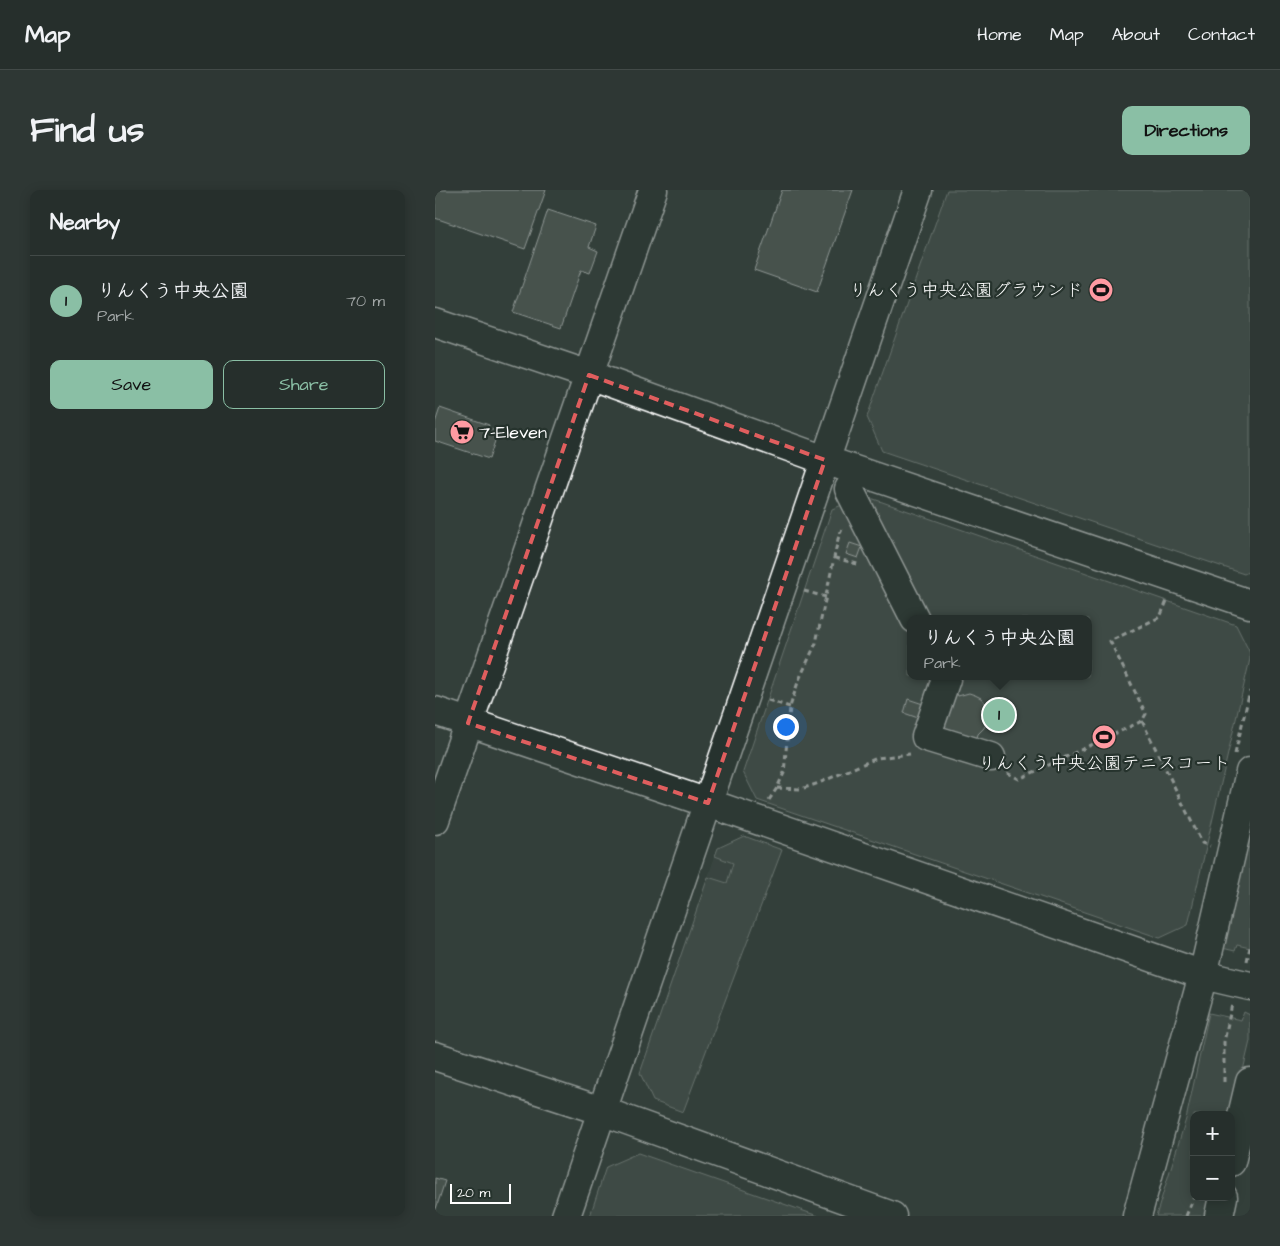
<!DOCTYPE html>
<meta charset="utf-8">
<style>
body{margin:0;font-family:"Architects Daughter","Klee One",sans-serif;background:#2e3734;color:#f1f3f6}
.controls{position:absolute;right:15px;bottom:15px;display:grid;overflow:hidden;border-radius:10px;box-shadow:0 2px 12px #0003}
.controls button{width:45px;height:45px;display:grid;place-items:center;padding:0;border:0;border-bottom:1px solid #424a48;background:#262f2c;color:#f1f3f6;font:25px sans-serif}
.scale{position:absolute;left:15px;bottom:12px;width:61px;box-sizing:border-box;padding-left:5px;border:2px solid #fff;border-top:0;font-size:14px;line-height:18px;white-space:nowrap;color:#fff;-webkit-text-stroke:4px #26332d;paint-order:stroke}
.you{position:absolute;left:350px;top:536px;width:18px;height:18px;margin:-12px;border:4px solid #fff;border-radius:50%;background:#1a73e8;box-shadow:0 0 0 8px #1a73e833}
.badge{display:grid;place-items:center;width:32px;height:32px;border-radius:50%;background:#8abfa5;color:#111;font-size:16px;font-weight:700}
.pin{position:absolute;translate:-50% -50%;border:2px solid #fff;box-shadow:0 1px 5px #0006}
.popup{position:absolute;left:472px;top:425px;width:185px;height:65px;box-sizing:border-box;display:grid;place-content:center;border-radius:10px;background:#262f2c;filter:drop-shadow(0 1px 4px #0005);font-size:16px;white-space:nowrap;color:#a4a9a9}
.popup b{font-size:19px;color:#f1f3f6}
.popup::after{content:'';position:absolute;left:50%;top:100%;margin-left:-10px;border:10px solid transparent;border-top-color:#262f2c}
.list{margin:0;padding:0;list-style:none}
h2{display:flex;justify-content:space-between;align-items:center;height:65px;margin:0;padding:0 20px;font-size:21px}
h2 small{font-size:16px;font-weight:400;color:#a4a9a9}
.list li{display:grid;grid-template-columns:32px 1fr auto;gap:15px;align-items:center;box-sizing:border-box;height:90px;padding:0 20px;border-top:1px solid #424a48}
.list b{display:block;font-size:19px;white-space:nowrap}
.list p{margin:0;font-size:16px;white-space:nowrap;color:#a4a9a9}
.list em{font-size:16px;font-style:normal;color:#a4a9a9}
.actions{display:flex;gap:10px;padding:15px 20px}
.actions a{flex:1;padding:11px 0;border:1px solid #8abfa5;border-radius:10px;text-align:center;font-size:18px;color:#8abfa5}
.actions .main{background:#8abfa5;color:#111}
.map{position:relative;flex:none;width:815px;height:1026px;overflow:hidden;border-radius:10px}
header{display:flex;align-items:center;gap:30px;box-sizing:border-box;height:70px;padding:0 25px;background:#262f2c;border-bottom:1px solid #424a48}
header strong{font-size:24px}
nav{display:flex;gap:28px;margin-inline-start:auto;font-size:18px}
.intro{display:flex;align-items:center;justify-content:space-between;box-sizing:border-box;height:120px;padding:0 30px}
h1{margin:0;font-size:35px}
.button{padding:12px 22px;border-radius:10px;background:#8abfa5;color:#111;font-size:18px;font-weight:700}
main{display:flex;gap:30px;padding:0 30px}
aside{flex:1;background:#262f2c;border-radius:10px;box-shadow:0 2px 12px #0003}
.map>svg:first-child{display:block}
</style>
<header>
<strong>Map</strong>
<nav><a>Home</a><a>Map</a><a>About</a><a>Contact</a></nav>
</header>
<div class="intro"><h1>Find us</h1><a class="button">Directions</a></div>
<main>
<aside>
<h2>Nearby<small></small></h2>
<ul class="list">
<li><span class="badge">1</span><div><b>りんくう中央公園</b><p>Park</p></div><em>70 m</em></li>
</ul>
<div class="actions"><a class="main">Save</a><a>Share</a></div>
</aside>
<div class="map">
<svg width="815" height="1026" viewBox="0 0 815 1026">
<rect width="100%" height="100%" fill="#333f3a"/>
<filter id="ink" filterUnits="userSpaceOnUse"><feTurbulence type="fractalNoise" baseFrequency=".02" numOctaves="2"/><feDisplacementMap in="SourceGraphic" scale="10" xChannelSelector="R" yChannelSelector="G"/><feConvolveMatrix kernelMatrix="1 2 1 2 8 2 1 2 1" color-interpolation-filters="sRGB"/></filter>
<g filter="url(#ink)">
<path fill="#404c47" d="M280,666l19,7 -7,20 -19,-6z"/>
<path fill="#4d5853" stroke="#a6aca9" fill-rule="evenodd" d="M512,0h303v381l-6,3 -362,-123 -15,-34z
M430,306l371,129 14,28v6l-62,266 -28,13 -403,-138 -14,-28 89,-263zM475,429h178v57h-178z
M815,636v122l-13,-3 -2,6 -13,-3z
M309,646l38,14 -99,262 -30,-11 -13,-28 68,-196 19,6 6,-20 -18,-7 3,-8z
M809,822l6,3v26l-19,80v-6h-37v82h19l-4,19h-53l30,-97 23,-106 32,7z
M203,963l180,63h-228l16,-49z"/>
<path fill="#5f6964" stroke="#fff" d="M0,0h111l-21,59 -90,-31z
M347,0h71l-36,102 -63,-22z
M113,20l48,16 -7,21 9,4 -8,22 -9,-3 -20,58 -48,-16z
M5,218l49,17 -1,3 10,4 -9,27 -54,-18v-18z
M415,353l12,4 -4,11 -12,-4z
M518,495l5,11 11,-3 6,2 6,3 5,6 3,8 -1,8 -4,8 -6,6 -2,8 -40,-15z
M473,509l15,5 -5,14 -14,-5z
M0,988l10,3 -10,31z"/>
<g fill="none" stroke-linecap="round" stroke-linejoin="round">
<defs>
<path id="minor" d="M0,133l154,52 236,85 425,144
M414,299l66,130
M509,486l2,3 -20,58 65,20
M0,521l273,92 495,172 47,11
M0,630l218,-630
M0,866l167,55 290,105
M796,972l19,-80
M131,1026l352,-1026
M702,1026l66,-241 47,-203
M784,1026l4,-19"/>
</defs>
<use href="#minor" stroke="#fff" stroke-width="31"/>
<path stroke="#fff" stroke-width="3" stroke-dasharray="5 4" stroke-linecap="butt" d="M400,368l26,7
M369,401l22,6
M333,510l22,7
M707,531l60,122 8,3
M800,564l15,-63
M572,583l12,6 123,-58 4,-7 -36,-73 50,-24 7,-16
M342,598l24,1 18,-6 58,-25 33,-4
M334,610l8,-12 7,-15 6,-66 8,-25 18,-39 22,-104 4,-10
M812,771l3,-14
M789,892v-40l8,-38
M751,1026l8,-19"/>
<use href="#minor" stroke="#26332d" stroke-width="28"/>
</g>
</g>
<path d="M0 0H815V1026H0ZM154,185l236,85 -117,343 -240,-80z" fill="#333f3a" fill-opacity=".55" fill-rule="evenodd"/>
<path fill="none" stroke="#e05e5e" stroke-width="4" stroke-dasharray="10 6" stroke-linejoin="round" d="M154,185l236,85 -117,343 -240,-80z"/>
<defs>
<symbol id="stadium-disc" viewBox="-11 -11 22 22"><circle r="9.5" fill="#ff9aa2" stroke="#26332d"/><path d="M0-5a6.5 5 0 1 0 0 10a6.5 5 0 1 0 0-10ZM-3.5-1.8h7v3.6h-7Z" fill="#111"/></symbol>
<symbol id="supermarket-disc" viewBox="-11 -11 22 22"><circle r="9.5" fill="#ff9aa2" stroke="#26332d"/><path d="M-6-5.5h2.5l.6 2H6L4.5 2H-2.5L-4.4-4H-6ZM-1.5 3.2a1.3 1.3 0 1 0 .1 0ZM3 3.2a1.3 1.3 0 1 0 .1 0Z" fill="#111"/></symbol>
</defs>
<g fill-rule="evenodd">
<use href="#stadium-disc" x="652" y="86" width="28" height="28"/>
<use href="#supermarket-disc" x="13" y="228" width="28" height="28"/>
<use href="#stadium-disc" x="655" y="533" width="28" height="28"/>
</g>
<g text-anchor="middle" stroke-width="4.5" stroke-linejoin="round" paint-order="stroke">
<g font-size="18" fill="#fff" stroke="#26332d" text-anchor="end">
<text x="648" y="106">りんくう中央公園グラウンド</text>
<text x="44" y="248" text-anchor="start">7-Eleven</text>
<text x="669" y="579" text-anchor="middle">りんくう中央公園テニスコート</text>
</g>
</g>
</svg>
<div class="controls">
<button>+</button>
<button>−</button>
</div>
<div class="scale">20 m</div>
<div class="you"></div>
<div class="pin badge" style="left:564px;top:525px">1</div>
<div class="popup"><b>りんくう中央公園</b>Park</div>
</div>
</main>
